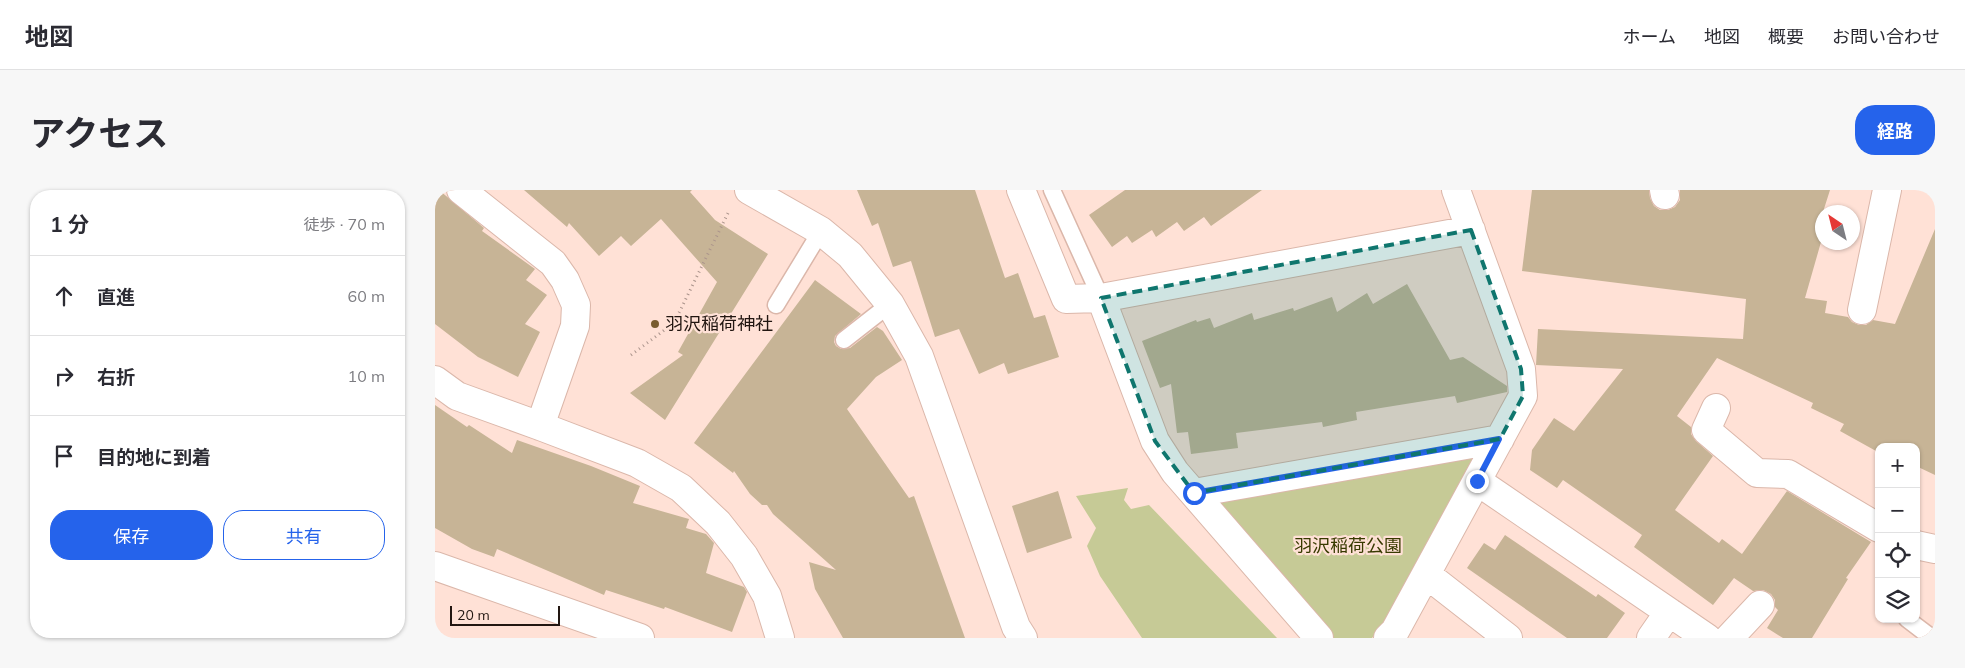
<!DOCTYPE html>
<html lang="ja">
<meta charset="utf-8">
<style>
body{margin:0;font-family:Mulish,"Noto Sans JP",sans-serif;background:#f7f7f7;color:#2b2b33}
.controls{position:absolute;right:15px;bottom:15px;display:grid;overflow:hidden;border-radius:10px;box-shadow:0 1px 4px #0004}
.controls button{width:45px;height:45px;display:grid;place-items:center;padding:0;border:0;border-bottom:1px solid #e1e1e2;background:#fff;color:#2b2b33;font:25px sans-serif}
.compass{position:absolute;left:1380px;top:15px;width:45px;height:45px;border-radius:50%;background:#fff;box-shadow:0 1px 4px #0004;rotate:325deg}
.scale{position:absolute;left:15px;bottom:12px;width:110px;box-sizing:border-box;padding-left:5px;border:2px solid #221611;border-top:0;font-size:14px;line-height:18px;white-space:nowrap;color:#221611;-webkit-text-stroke:4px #ffe1d6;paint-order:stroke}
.stop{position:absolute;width:15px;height:15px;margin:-11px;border:4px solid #2563eb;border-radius:50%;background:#fff}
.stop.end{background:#2563eb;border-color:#fff;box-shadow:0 1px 5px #0008}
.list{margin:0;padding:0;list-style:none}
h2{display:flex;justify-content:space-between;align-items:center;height:65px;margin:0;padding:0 20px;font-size:21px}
h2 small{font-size:16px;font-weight:400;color:#7c7c81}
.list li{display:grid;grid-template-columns:32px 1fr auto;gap:15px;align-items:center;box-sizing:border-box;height:80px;padding:0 20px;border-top:1px solid #e1e1e2}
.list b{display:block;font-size:19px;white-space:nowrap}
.list em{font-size:16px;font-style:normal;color:#7c7c81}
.actions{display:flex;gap:10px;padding:15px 20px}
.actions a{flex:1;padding:11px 0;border:1px solid #2563eb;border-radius:20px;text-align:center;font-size:18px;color:#2563eb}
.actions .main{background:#2563eb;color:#fff}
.icon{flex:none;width:28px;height:28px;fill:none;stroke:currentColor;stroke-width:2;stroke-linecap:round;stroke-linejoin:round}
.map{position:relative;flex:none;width:1500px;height:448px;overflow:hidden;border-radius:20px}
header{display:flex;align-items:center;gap:30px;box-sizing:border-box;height:70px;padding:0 25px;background:#fff;border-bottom:1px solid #e1e1e2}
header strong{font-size:24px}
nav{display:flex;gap:28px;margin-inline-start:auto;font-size:18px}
.intro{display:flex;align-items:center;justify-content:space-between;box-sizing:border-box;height:120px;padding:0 30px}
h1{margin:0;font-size:35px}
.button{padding:12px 22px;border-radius:20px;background:#2563eb;color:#fff;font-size:18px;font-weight:700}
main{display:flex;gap:30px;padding:0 30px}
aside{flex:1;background:#fff;border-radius:20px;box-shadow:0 1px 4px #0004}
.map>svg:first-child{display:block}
</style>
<header>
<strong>地図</strong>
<nav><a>ホーム</a><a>地図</a><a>概要</a><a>お問い合わせ</a></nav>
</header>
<div class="intro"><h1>アクセス</h1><a class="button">経路</a></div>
<main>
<aside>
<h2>1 分<small>徒歩 · 70 m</small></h2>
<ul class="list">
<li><svg class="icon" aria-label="ahead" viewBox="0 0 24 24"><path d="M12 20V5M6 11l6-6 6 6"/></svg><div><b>直進</b></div><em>60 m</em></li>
<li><svg class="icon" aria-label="right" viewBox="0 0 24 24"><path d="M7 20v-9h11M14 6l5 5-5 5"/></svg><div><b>右折</b></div><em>10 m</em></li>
<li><svg class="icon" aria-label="arrive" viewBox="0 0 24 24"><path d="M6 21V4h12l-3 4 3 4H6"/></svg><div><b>目的地に到着</b></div></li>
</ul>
<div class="actions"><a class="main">保存</a><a>共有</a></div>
</aside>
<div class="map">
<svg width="1500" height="448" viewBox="0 0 1500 448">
<rect width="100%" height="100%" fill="#ffe1d6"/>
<path fill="#c6ca96" d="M1040,265c-32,60 -62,130 -103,183h-38l-120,-141z
M693,298l-4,12 7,9 18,-4 128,133h-135l-42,-62 -13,-30 9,-18 -20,-32z"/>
<path fill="#c7b496" d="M0,0h4l45,38 -2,3 53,38 -9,11 21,15 -22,29 15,8 -22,45 -40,-20 -43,-33z
M89,0h168l-2,2 25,28 53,34 -103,166 -35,-27 53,-38 -5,-3 39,-70 -56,-63 -30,27 -10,-10 -22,20 -30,-33 -2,4z
M422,0h118l30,88 13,-5 16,45 11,-3 14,42 -51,17 -4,-11 -25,11 -20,-45 -24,8 -24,-76 -18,6 -15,-44 -6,3z
M690,0h137l-51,36 -7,-9 -20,14 -7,-9 -21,15 -4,-7 -20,13 -5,-7 -15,11 -23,-32z
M1097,0h117l1,8 4,8 6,4h8l7,-3 5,-7v-10h150l-7,22v23l-18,63 22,3 -2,12 23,4 4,5 7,3h7l7,-5 22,4 40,-95v246l-19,-9v-19h-37l-3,4 -36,-20 4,-7 -33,-16 2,-5 -96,-45 -40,58 14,11v7l5,7 17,15 -38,54 44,33 3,-4 20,15 45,-63 84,51 -25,36 2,1 -36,59h-29l-16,-10 11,-18 -3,-3v-7l-4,-6 -8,-4 -10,1 -19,-13 -21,27 -79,-58 8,-12 -79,-55 -6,8 -27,-18 2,-20 22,-32 20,13 49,-62 -87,-4 2,-36 205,10 3,-40 -224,-28z
M380,90l46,34 -26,22 -1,6 2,4 5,3 9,-1 27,-21 6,4 19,29 -26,17 -29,32 62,89 5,-2 51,142h-122l-28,-49 -6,-27 27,8 -63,-56 -6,-9h-5l-12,-11 -16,-23 -1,2 -39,-30z
M972,94l43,76 13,-3 44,29v6l-50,11 -2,-7 -99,16 1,8 -34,7 -1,-5 -86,11 2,15 -47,6 -3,-22 -11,1 -6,-49 -11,4 -18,-47 54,-21 1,2 13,-4 4,10 38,-15 2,7 39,-12 1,3 38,-14 5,15 30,-19 6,11z
M0,215l32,22 2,-2 43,28 5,-13 74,26 49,20 -7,17 56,16 -3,9 20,6 8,9 -8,30 38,14 3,5 -15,40 -67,-25 -1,2 -58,-19 -2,5 -107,-46 -3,8 -22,-8 -37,-21z
M623,301l14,47 -45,15 -15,-47z
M1070,345l91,62 2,-3 27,19 -18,25h-40l-100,-70 17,-25 11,7z"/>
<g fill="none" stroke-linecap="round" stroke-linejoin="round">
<defs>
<path id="lane" d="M617,0l49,108
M341,115l45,-74
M409,150l46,-36
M1472,429l25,19"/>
<path id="street" d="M26,0l92,73 12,17 11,25 -1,21 -35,100
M314,0l72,41 29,24 40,49 29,52 97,271 7,11
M586,0l45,109 35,-1
M1229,0l1,5
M1427,120l25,-120
M0,190l22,16 83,30 97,37 44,25 37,35 26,33 23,40 13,42
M1281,218l-10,22 51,43 31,1 91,54
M1042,291l230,157
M759,303l306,-54
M1481,355l19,4
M0,376l205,72
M991,384l82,64
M884,448l-144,-166 -20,-31 -54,-143 370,-68
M953,448l7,-7 128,-235 -2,-27 -65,-179
M1216,448l18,-26
M1294,448l31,-33"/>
</defs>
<use href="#lane" stroke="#dbb7aa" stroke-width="19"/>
<use href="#street" stroke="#dbb7aa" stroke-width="30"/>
<path stroke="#aa938b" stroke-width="3" stroke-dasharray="1 4" stroke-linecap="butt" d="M196,165l43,-32 54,-110"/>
<use href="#lane" stroke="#fff" stroke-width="16"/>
<use href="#street" stroke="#fff" stroke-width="28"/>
</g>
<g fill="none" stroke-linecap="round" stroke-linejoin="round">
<path stroke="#2563eb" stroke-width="6" d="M759,303l305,-54 -22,42"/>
</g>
<path fill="#0f766e" fill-opacity="0.2" stroke="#0f766e" stroke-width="4" stroke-dasharray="10 6" stroke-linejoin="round" d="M1036,40l50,139 2,27 -23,43 -306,54 -39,-52 -54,-143z"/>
<circle fill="#795c2f" stroke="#ffe1d6" stroke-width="2" cx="220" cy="134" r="5"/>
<g text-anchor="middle" stroke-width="4.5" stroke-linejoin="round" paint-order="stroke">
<g font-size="18" fill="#221611" stroke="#ffe1d6" text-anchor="start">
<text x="230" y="140">羽沢稲荷神社</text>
</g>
<g font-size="18" fill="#383a00" stroke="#ffe1d6">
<text x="913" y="362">羽沢稲荷公園</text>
</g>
</g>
</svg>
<div class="controls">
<button>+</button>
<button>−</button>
<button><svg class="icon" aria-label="locate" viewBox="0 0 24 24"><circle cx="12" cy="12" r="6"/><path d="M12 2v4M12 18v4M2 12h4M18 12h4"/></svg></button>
<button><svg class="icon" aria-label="layers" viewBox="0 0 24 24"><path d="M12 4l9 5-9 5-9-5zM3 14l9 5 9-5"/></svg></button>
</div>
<svg class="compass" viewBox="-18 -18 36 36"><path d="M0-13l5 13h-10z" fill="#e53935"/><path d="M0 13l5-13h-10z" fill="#7c7c81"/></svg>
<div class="scale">20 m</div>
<div class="stop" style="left:759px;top:303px"></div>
<div class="stop end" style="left:1042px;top:291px"></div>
</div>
</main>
